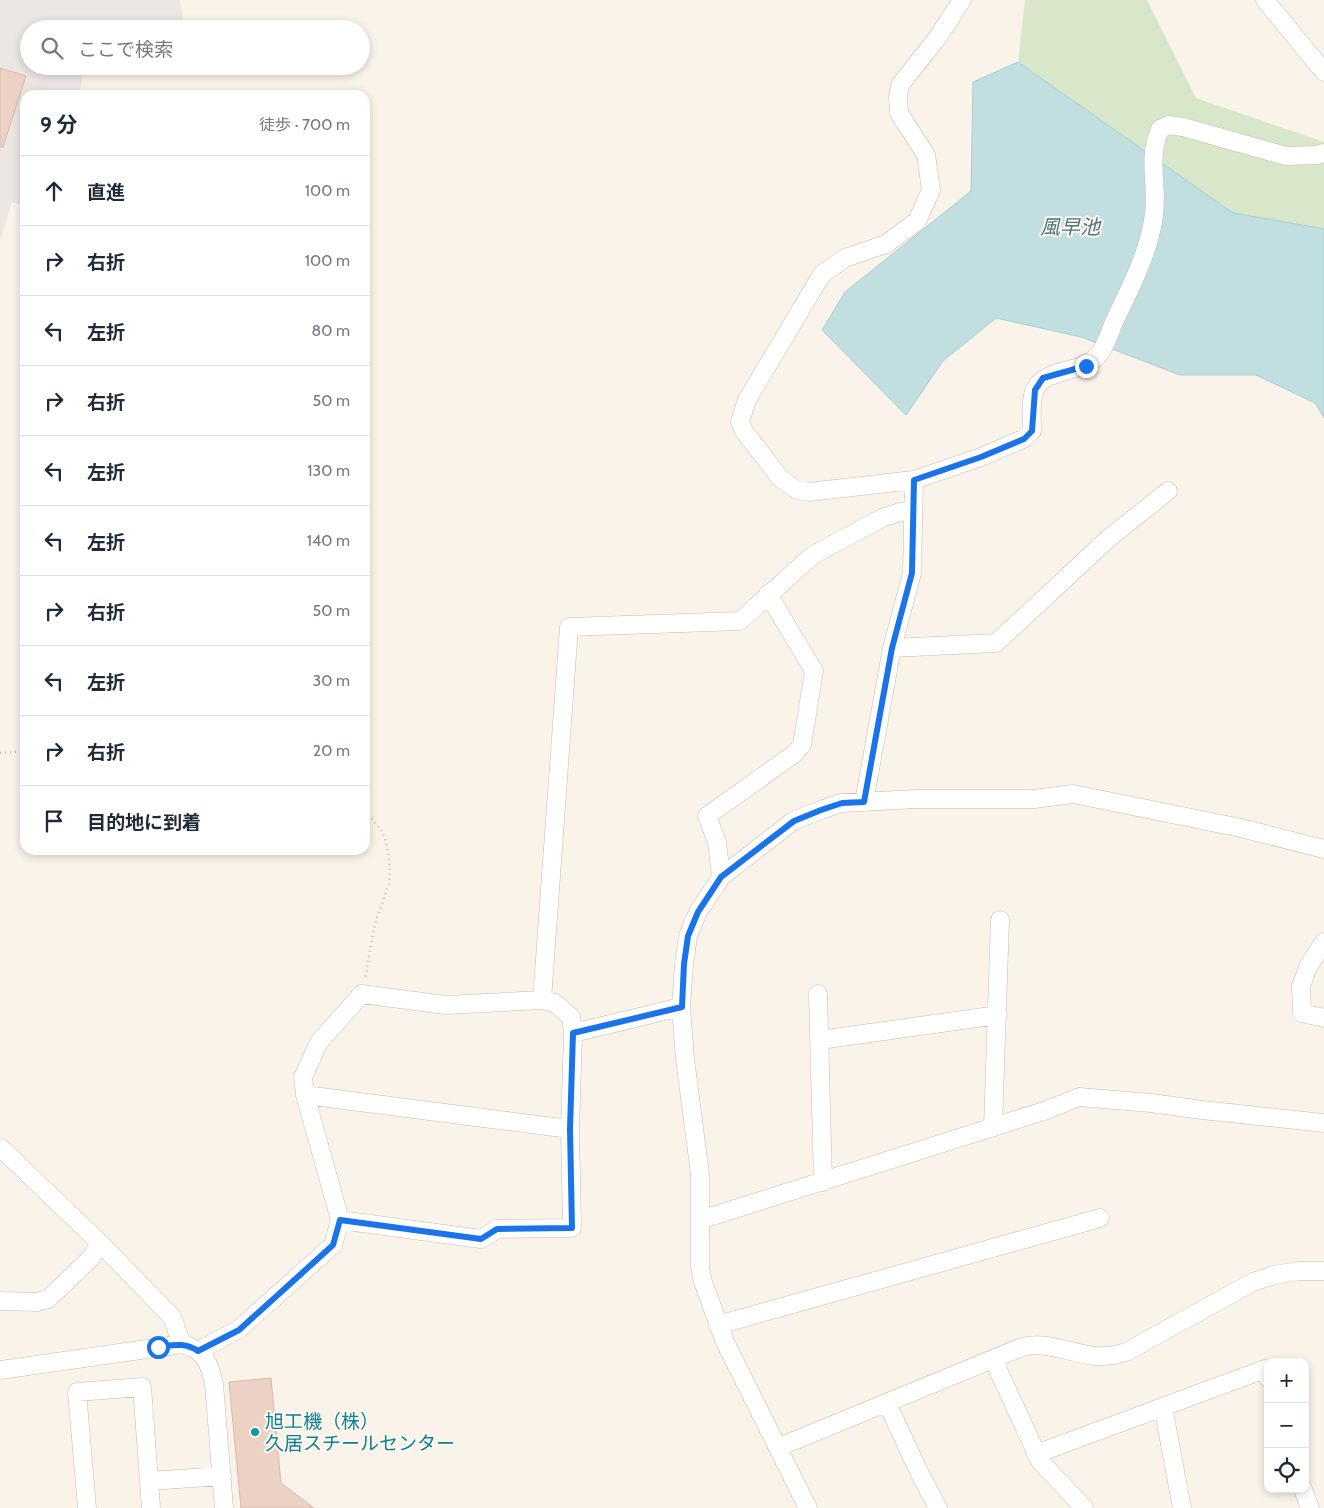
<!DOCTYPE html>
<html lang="ja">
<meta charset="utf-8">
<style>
body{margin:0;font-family:Cabin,"Noto Sans JP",sans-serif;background:#f2f2f3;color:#1f2937}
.controls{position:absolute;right:15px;bottom:15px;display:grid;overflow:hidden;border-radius:10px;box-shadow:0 2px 8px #0003}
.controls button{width:45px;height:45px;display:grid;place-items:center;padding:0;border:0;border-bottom:1px solid #e0e1e3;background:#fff;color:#1f2937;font:25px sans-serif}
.stop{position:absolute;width:15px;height:15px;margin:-11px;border:4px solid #1a73e8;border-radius:50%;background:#fff}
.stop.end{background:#1a73e8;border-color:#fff;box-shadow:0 1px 5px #0008}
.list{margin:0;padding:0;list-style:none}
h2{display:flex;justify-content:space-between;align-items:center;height:65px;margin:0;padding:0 20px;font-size:21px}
h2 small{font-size:16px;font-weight:400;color:#747a83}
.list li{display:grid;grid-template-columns:32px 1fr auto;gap:15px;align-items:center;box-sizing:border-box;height:70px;padding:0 20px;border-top:1px solid #e0e1e3}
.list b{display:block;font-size:19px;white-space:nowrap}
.list em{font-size:16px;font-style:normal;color:#747a83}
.icon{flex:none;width:28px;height:28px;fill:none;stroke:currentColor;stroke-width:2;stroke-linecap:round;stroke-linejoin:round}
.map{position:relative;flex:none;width:1324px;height:1508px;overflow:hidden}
.search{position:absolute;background:#fff;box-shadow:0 2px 8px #0003;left:20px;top:20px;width:350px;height:55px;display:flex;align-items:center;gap:12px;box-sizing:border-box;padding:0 18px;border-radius:28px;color:#747a83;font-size:19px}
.panel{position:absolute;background:#fff;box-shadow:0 2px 8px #0003;left:20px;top:90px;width:350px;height:765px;border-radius:15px}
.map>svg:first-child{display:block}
</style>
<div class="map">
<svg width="1324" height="1508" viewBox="0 0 1324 1508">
<rect width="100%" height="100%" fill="#faf3ea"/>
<path fill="#ece6e3" d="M0,0h180l4,25 -28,4h-127v37h55l-5,29h-54v111l-13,-4 -12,39z"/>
<path fill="#d8e6ca" d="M1025,0h122l49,98 128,44v87l-91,-16 -215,-151z"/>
<path fill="#c1dfe1" stroke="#a8cfd2" d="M1018,62l215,151 91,16v189l-9,-15 -59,-28h-76l-99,-38 -85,-19 -53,43 -37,54 -84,-85 23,-38 126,-101 2,-109z"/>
<path fill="#ecd2c5" stroke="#dcb8a8" d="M0,68l26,8 -23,71h-3z
M271,1378l10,105 33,25h-73l-12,-126z"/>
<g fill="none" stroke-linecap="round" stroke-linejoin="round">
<defs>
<path id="minor" d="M962,0l-24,37 -38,48 -2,11 1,17 27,42 5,35 -14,31 -31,23 -41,14 -23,16 -75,126 -7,22 3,8 38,49 16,11 12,2 105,-12 67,-23 42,-18 9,-8c0,-12 -2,-31 3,-42 11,-22 48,-14 65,-36 6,-8 10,-21 14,-31 16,-34 35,-69 40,-107 4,-31 -7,-55 6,-86l9,-4 14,2 103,29 31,-1 7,-2
M1265,0l59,72
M892,648l104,-5 113,-105 59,-47
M864,802l28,-154 20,-75 2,-93
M721,877l-4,-35 -10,-26 87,-62 8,-9 12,-74 -46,-77
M1324,942l-15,23 -8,21 1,27 22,5
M362,994l83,11 97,-5 13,3 16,14 2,16 -3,96 2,99 -75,1 -16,10 -141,-19 -35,-125 -2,-18 16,-35z
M818,994l5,188
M542,1000l27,-373 171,-6 73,-66 69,-37 18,-6h13
M573,1033l108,-26
M820,1040l178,-25
M305,1095l265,34
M993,1127l7,-207
M0,1147l100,96 72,74 10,27
M700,1220l347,-110 32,-13 72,6 51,7 122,13
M0,1301l37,1 11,-3 43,-41 9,-15
M718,1325l382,-107
M198,1351l41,-22 94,-84 7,-25
M993,1359l47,102 44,47
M0,1370l182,-26c23,6 27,18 32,40l10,124
M887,1403l33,71 18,34
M1163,1407l19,101
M779,1447l243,-100c25,-6 48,6 73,9 11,1 21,-1 31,-4l127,-70 21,-7 24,-4h26
M1036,1454l229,-85 3,9
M149,1481l73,-5
M1303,1489l7,19
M87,1508l-10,-116 65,-5 9,121
M808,1508l-83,-166 -22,-60 -3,-15v-93l-15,-115 -4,-52 3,-43 4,-28 10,-24 23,-35 72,-56 28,-11 20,-7 75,-4h118l39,-5 168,34 83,21"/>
</defs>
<use href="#minor" stroke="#cbbab1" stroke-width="19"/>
<path stroke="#d1b5a8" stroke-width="2.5" stroke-dasharray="1 4" stroke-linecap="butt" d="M0,753l25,-2
M365,811l16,19 5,11 4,25 -1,18 -14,39 -10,56"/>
<use href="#minor" stroke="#fff" stroke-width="18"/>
</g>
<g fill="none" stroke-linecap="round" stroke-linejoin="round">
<path stroke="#1a73e8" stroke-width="6" d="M158,1347c16,-2 27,-5 40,4l41,-21 94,-85 7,-25 141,19 16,-10 75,-1 -2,-99 3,-96 109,-26 2,-43 4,-28 10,-24 23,-35 73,-56 27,-11 21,-7 22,-1 28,-154 20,-75 2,-93 67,-23 43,-18 8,-8 3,-41 8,-12 43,-12"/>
</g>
<circle fill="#0f9aa8" stroke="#fdf7f0" stroke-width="2" cx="255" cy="1432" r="5"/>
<g text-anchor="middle" stroke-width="4" stroke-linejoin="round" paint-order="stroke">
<g font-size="19" fill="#0d838f" stroke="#fdf7f0" text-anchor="start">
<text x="265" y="1428">旭工機（株）<tspan x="265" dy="22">久居スチールセンター</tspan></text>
</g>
<g font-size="20" font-style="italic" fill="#4a777b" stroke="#fdf7f0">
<text x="1070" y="234">風早池</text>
</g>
</g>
</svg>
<div class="controls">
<button>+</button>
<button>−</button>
<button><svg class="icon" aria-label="locate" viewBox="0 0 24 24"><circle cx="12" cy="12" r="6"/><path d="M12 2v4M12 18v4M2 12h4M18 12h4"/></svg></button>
</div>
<div class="stop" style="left:158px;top:1347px"></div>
<div class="stop end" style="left:1086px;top:366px"></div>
<div class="search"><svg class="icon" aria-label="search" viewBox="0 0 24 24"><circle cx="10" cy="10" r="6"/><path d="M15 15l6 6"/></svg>ここで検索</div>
<section class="panel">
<h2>9 分<small>徒歩 · 700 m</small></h2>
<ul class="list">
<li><svg class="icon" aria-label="ahead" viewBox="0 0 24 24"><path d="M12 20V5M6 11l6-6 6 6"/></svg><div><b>直進</b></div><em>100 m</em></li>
<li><svg class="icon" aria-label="right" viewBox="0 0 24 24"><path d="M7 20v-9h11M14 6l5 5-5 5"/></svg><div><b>右折</b></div><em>100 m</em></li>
<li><svg class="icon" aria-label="left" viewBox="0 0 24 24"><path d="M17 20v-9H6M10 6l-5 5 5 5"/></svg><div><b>左折</b></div><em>80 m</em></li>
<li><svg class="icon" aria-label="right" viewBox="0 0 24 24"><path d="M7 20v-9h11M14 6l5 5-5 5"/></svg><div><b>右折</b></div><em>50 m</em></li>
<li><svg class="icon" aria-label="left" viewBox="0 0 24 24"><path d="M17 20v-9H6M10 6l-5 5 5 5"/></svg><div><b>左折</b></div><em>130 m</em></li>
<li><svg class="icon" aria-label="left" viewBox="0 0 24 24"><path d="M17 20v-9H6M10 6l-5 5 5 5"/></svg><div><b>左折</b></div><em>140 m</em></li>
<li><svg class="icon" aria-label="right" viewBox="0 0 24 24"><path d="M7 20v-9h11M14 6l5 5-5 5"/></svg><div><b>右折</b></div><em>50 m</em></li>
<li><svg class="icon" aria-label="left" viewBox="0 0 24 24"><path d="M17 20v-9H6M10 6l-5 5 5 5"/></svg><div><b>左折</b></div><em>30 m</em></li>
<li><svg class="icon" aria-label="right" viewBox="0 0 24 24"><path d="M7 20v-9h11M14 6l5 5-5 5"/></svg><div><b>右折</b></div><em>20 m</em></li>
<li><svg class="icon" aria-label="arrive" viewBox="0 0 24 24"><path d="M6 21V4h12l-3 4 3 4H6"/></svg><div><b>目的地に到着</b></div></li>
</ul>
</section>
</div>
